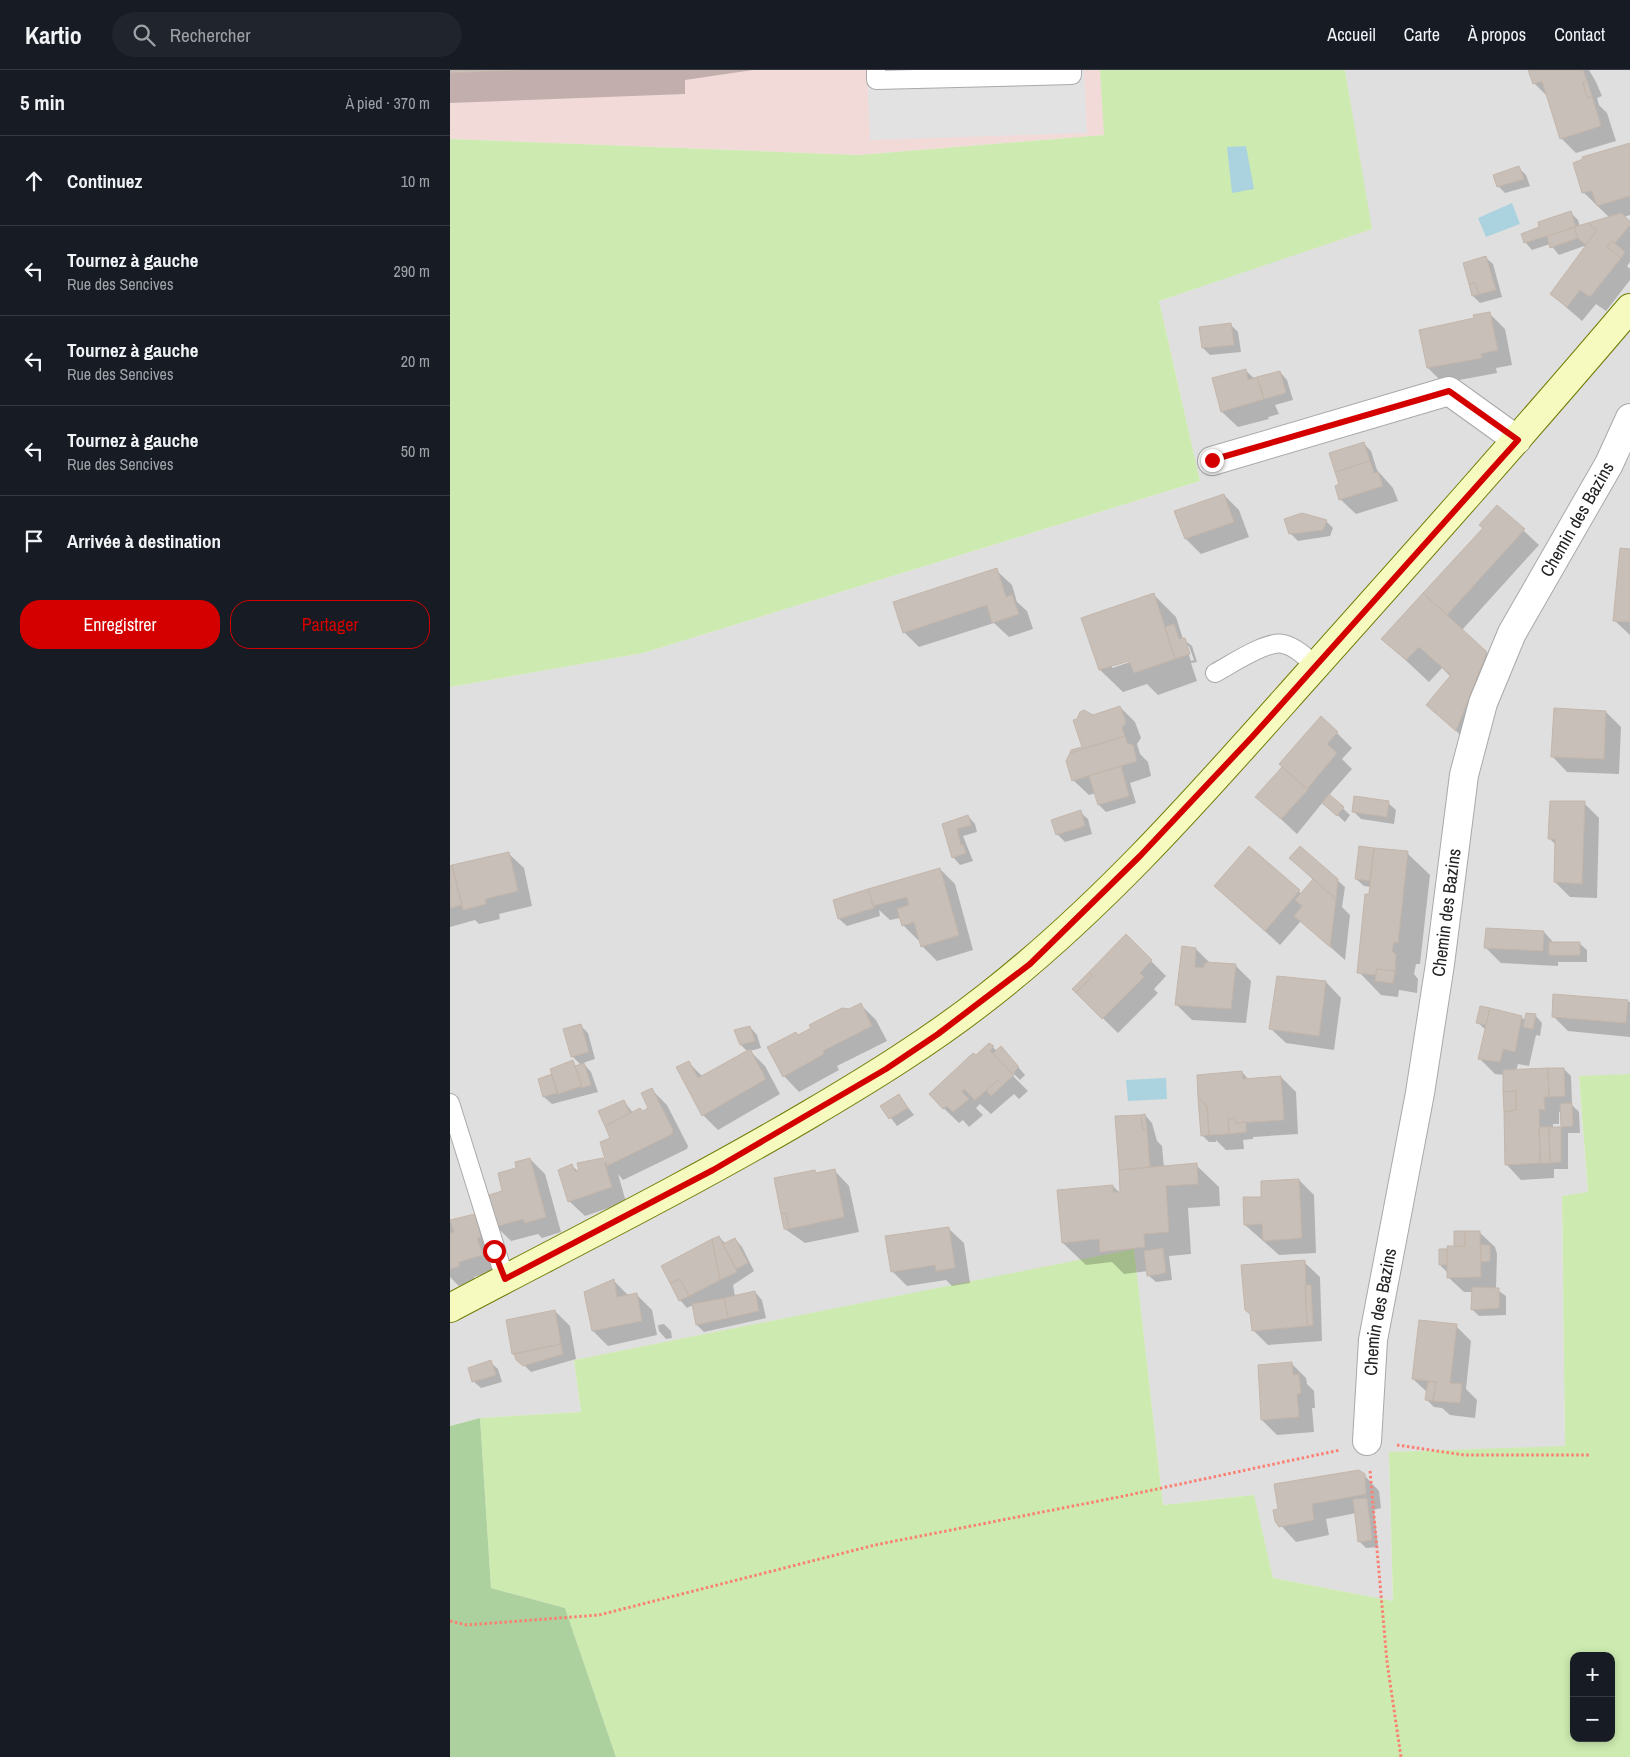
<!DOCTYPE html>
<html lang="fr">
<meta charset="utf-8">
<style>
body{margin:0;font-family:"Archivo Narrow",sans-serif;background:#20242c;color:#f1f3f6}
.controls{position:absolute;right:15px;bottom:15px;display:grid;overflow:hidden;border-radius:10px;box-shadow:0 2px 8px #0003}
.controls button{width:45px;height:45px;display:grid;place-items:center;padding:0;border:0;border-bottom:1px solid #363941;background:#171b24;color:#f1f3f6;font:25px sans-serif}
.stop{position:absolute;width:15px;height:15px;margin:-11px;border:4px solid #d40000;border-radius:50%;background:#fff}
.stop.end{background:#d40000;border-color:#fff;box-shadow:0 1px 5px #0008}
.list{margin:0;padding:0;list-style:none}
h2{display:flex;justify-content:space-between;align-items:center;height:65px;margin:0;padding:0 20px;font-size:21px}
h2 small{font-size:16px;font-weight:400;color:#9ea1a6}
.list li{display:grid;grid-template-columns:32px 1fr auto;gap:15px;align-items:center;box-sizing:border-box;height:90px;padding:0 20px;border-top:1px solid #363941}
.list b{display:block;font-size:19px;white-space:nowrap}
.list p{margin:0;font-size:16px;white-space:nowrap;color:#9ea1a6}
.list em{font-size:16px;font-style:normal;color:#9ea1a6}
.actions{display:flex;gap:10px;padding:15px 20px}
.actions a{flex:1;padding:11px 0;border:1px solid #d40000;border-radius:20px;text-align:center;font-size:18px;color:#d40000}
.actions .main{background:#d40000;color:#fff}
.icon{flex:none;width:28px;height:28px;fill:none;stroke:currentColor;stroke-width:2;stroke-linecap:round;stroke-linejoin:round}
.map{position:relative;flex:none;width:1180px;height:1687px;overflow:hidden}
header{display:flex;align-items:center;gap:30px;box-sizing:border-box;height:70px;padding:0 25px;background:#171b24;border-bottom:1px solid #363941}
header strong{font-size:24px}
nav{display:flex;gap:28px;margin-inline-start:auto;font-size:18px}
.search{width:350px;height:45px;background:#20242c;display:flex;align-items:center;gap:12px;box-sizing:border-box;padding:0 18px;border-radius:28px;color:#9ea1a6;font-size:19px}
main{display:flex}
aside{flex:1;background:#171b24}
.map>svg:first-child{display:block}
</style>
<header>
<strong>Kartio</strong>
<div class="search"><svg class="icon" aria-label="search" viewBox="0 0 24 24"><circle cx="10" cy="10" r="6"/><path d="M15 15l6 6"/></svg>Rechercher</div>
<nav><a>Accueil</a><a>Carte</a><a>À propos</a><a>Contact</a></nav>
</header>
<main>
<aside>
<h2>5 min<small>À pied · 370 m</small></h2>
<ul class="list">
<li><svg class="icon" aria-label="ahead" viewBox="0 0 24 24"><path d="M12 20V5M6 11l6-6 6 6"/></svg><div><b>Continuez</b></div><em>10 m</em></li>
<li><svg class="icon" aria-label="left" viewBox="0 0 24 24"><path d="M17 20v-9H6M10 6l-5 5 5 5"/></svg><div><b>Tournez à gauche</b><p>Rue des Sencives</p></div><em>290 m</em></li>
<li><svg class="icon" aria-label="left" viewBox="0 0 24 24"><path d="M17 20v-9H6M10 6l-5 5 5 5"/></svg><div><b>Tournez à gauche</b><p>Rue des Sencives</p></div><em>20 m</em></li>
<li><svg class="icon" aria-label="left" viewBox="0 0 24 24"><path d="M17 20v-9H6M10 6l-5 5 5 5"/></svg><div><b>Tournez à gauche</b><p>Rue des Sencives</p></div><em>50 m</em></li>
<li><svg class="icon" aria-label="arrive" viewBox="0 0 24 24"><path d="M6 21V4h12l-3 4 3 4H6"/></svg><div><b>Arrivée à destination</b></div></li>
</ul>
<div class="actions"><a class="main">Enregistrer</a><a>Partager</a></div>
</aside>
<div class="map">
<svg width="1180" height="1687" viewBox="0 0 1180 1687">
<rect width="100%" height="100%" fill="#f2efe9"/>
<path fill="#e0dfdf" d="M895,0h285v1004l-51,3 9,116 -26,3 3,251 -176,5 4,149 -120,-23 -20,-83 -90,10 -29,-255 -560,110 7,52 -101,6 -30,8v-739l193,-34 557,-172 -41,-180 212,-72z"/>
<path fill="#f2dad9" d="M0,0h650l5,65 -247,20 -408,-16z"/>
<path fill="#cdebb0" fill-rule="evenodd" d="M650,0h245l27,159 -213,72 41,180 -557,172 -193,34v-548l408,16 246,-20z
M1180,1004v683h-1014l-51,-149 -74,-20 -11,-170 101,-6 -7,-52 560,-111 29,256 91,-10 19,83 120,23 -4,-149 176,-6 -3,-250 26,-4 -9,-116zM1124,1586h37v82h-37z"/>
<path fill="#add19e" d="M30,1348l11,170 74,20 51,149h-166v-331z"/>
<path fill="#e2e2e2" d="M417,0h217l3,63 -217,7z"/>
<path fill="#aad3df" d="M796,76l8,43 -22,4 -5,-46z
M1062,133l8,21 -34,13 -8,-19z
M716,1008l1,21 -39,2 -2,-21z"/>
<path fill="#0003" fill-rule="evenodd" d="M0,0h303l-68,10v14l-235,9z
M1080,0h59l7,12 6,14 -5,2 2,7 8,8 9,28 -40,12 -15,-15 -13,-41 -14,-14z
M1180,74v71l-6,2 6,6v39l-3,4 3,3v11l-24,31 -10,-7 -14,17 -31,-27 36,-49 -28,10 -9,-11 -18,6 -7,-8 46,-29 7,7 2,7 30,-9 -27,-26z
M1069,98l7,7 4,11 -25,7 -7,-7z
M1035,187l8,7 9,33 -22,6 -7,-7z
M1040,244l15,15 7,36 -16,3 1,5 -54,10 -15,-15 -8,-37 55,-12z
M780,254l8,8 3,20 -31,3 -7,-7z
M795,300l10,9 25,-7 7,8 6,20 -18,5 4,9 -11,3 1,2 -31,8 -16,-15 -9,-33z
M914,374l7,7 6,19 16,18 5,13 -42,13 -16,-15v-14z
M774,425l15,15 10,27 -48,17 -15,-15z
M1047,436l42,39 -77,85 47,46 -30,76 -51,-47 23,-28 -9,-9 -13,14 -46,-43 101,-111z
M876,451l7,7 -3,8 -32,5 -8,-8z
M1180,481v84l-16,-15z
M546,500l16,15 5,17 10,9 6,18 -24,8 -15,-14 -75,24 -15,-15z
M704,525l22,22 7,22 9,7 5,16 -6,1 6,18 -39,14 -11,-11 -24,8 -23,-22 -17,-51zM736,576h3l5,14 -3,1zM685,587l1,3 -24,8v-3z
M670,637l15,15 6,16 -4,6 3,10 8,8 3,14 -21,7 6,20 -30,9 -7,-7 -3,-12 -7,2 -16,-15 20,-64z
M1156,642l15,15 -2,47 -52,-2 -15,-16z
M887,663l15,15 -10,11 10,10 -23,26 21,20 -5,7 -22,-20 -26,32 -40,-37 27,-30z
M938,733l8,7 -2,14 -33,-5 -8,-8z
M1134,733l15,15 -2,80 -27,-1 -15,-15 1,-37 -7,-7z
M630,742l8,7 4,15 -27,8 -8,-8z
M518,746l7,8 2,8 -14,4 10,25 -13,4 -7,-8 -10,-33z
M799,777l53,47 12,-14h23l8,7 -3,20 8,8 -5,45 -44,-39 -21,24 -64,-59z
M910,777l47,6 23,22 -10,89h-4l-2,10 4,5 -1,14 -18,-3 -1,7 -17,-2 -22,-23 12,-85 -7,-1 -8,-7z
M58,783l16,15 8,38 -33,8 1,5 -21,5 -4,-4 -25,7v-61z
M490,799l15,15 18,66 -36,11 -15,-15 -2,-6h-2l-15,-15 -2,-7 -11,2 -11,-10 1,6 -33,10 -8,-7z
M1094,862l10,11h25l8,7v12h-29v4l-57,-3 -15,-15z
M676,866l40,40 -12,13 4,4 -40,40 -45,-44z
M746,879l15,15 25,2 15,15 -5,42 -54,-3 -15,-15z
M876,912l15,16 -7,52 -48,-7 -16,-15z
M1104,925l76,7v35l-62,-6 -15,-15z
M411,935l15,15 11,21 -50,25 2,4 -40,22 -15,-16 -16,-28 30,-12z
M1031,937l40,10 5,4 9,-6 7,8 -2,13 -4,-1 -7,31 -11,-2 -2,7 48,-2 7,7 1,27h-2l9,9 1,21h-12v36h-14v9l-33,2 -15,-16 -1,-89 -10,-1 -15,-15 6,-29 -9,-8zM1109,1042h3v16h-9v-4h6z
M130,955l8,8 7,26 -12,4 8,9 7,20 -46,12 -8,-7 -5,-17 14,-5 19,-13 5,5 4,-2 -8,-8 -8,-27z
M300,957l7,8 4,13 -11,3 15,15 15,28 -62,36 -15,-15 -14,-52 13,13 46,-24 -7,-7z
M539,974l8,7 11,4 17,20 -5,5 -8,-8 -2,1 18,18 -9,8 -5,-5 -23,20 -11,-10 -4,4 7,7 -14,12 -6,-7 -4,3 -29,-28z
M792,1002l7,8 32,-3 15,15 2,42 -45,3v2l-10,1 1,9 -18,1 -10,-10v2h-7l-7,-7z
M202,1020l15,15 21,41 -1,3 -64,31 -5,-6 8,28 -41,14 -16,-15 3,-35 6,5h3l-2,-8 23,-4 6,6 3,-27 -11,-26 24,-11 9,12 10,-1 7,-3z
M449,1026l15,19 -17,11 -15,-20z
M695,1045l7,8 5,18 5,5 2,22 32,-3 23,22 1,19 -32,2 3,46 -22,2 3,24 -16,2 -8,-7v-4l-24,3 -12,-12 -26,3 -23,-22 -5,-52 55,-5 9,9 -6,-78z
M80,1089l15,15 16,58 -19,6 -4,-4 -27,7 -15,-15 8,-35 14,-22z
M384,1100l15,16 10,46 -54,11 -20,-14 30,-57 2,2z
M849,1110l15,15 2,58 -37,2 -34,-30 18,-27z
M24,1145l16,16 7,39 -23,7 1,4 -16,5 -9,-9v-55z
M498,1158l16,15 6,40 -18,3 -6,-6 -39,6 -15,-15z
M1029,1162l16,15 2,7 -1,35 10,7v19l-27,1 -7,-7 1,-17h-9l-16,-15v-4l-8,-8 15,-18z
M269,1167l7,7 9,-5 7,8 12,24 -21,14 2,11 20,-4 7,8 4,18 -62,14 -7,-7 -4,-20 -6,3 -7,-8z
M854,1192l16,15 2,64 -54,4 -15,-15 -2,-16z
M163,1210l15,15h9l15,15 5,25 -49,11 -15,-15z
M105,1241l15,15 6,33 -45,13 -18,-18 -6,-33z
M214,1254l7,7 1,7 -6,1 -7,-8 -1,-6z
M1006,1256l15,15 -5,48 11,11 -2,18 -25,-3 -8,-7 -8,-1 -7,-7 1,-7 -15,-14z
M40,1292l8,7 4,13 -21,6 -8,-7z
M841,1293l15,15 1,6 7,7 1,17h-3l2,24 -37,3 -15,-15z
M914,1405l15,16 2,17 -7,2 4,37 -12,1 -7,-7 -3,-28 -30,6 3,16 -33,7 -20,-22z"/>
<path fill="#c7bfb8" stroke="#c4b6ab" d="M0,0h73l-73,3z
M1078,0h55l4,11 -4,2 4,15 5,-2 9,30 -41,13 -18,-58 -9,3z
M1137,11l5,15 -5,2 -4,-15z
M1180,73v53l-33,10 -5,-15 -10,2 -9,-30 10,-4 -1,-2z
M1069,96l5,13 -27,8 -4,-12z
M1121,141l5,16 -52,16 -3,-9 18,-7 -1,-5z
M1171,143l9,8v4l-15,18 -3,-2 -5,6 14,11 -31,39 -10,-7 -13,17 -17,-13 47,-64 -9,-7z
M1138,153l9,7 -11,15 -8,-7 -4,-11z
M1124,157l4,11 -28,10 -3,-12z
M1162,171l13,11 -4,6 -14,-11z
M1036,186l10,34 -17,4 -4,-11 -6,1 -6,-21z
M1025,213l4,11 -7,2 -3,-12z
M1040,242l8,38 -17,4 1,4 -55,10 -8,-38 55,-12 -1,-3z
M781,253l3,22 -32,3 -3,-21z
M796,299l2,11 9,-3 7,22 -43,13 -9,-34z
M830,301l6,22 -22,6 -7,-22z
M914,372l6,19 -35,11 -6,-19z
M920,391l4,12 4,-1 5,14 -44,14 -4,-14 4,-2 -4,-12z
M774,424l10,28 -49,17 -11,-28z
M1047,435l28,24 -78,86 -24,-22 60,-65 -4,-3z
M852,443l25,7 -4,10 -34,4 -5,-15z
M1170,478l10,1v73l-17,-1z
M547,498l9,29 6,-2 7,19 -27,9 -5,-18 -84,28 -10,-31z
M704,523l21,66 -41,14 -5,-12 -30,9 -18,-52z
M973,523l64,59 -31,79 -30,-26 25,-30 -32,-28 -13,13 -25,-21z
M724,554l5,15 6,-1 5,16 -15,5 -10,-32z
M670,636l6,16 -4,6 3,8 -55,17 1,-3 11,-3 -9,-27 4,-1 3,-7 4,-2 9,5z
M1104,638l52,3 -2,48 -53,-2z
M871,646l17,16 -11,12 10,9 -30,36 -28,-25z
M675,666l2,7 6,2 4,16 -65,20 -6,-20 4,-8z
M671,696l8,30 -31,9 -9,-29z
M832,697l26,23 -27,29 -26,-22z
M879,724l15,13 -7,9 -15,-13z
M904,726l35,5 -2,16 -35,-5z
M1100,731h35l-3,83 -28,-2 1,-43h-7z
M631,740l4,16 -29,9 -5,-15z
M518,745l3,10 -14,4 4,16h2l3,8 -14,5 -10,-34z
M799,776l51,44 -35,41 -51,-45z
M850,776l38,33 -2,20 -47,-41z
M909,776l15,2 -4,33 -15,-2z
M924,778l34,3 -10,92 -4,-1 -2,9 4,4 -1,16 -18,-2 -2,6 -18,-2 8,-79h4z
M59,782l9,39 -33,8 1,5 -23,6 -11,-45z
M2,795l10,40 -12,3v-42z
M490,798l19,67 -38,12 -7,-25 -12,4 -5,-17 12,-4 -2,-8 -34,9 -5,-17z
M863,809l23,20 -6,48 -36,-31 8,-10 -7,-6z
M418,819l6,19 -36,11 -5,-19z
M1036,858l58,3 -1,20 -59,-3z
M676,864l26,26 -12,13 4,4 -42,42 -26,-26 16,-17 -3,-4z
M1099,872h31v13h-31z
M732,876l14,2 -1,19 8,1 3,-6 30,2 -5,45 -56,-4z
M927,899l18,2 -2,12 -18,-2z
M639,902l3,4 -16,17 -4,-4z
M827,906l49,5 -7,55 -50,-7z
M1103,924l75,6 -2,23 -74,-6z
M411,933l11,23 -49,25 1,3 -41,23 -16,-30 29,-15 2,3 13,-7 -2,-3 33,-17 7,1z
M1030,936l10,2 -4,17 -10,-2z
M1040,938l32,8 -7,36 -12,-3 -3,13 -22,-3z
M1076,943l10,1 -3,15 -10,-2z
M131,954l8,28 -18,5 -8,-28z
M300,956l5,15 -15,4 -6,-15z
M539,973l5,3 -4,5 24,24 -11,10 -5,-5 -23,20 -11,-11 -2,3 7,7 -16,13 -6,-6 -4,3 -14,-15 44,-41 3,2z
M551,976l18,21 -7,7 -19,-21z
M300,979l16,30 -64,37 -26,-49 13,-6 9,17z
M123,990l9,26 -24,8 -8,-25z
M134,993l7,22 -9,3 -7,-22z
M1098,998l1,29h-5l1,13 -6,-1 1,54 -35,2 -1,-53 12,-2v-19l-13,1v-22z
M1098,998h16l1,28 -16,1z
M792,1001l1,8 38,-3 3,44 -48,3 -1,-5 -7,1 1,15 -20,1 -2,-29 -9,-8 -1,-23z
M102,1004l5,19 -14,4 -5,-18z
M548,1010l5,5 -12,11 -5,-6z
M202,1018l21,42 -1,4 -65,32 -7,-24 10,-4 -5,-12 35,-18 3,3 5,-3 -7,-15z
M1066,1021v19l-12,2 -1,-20z
M449,1024l9,14 -19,11 -9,-13z
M748,1028l9,8 2,29 -8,1z
M174,1030l6,13 -25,13 -7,-15z
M1122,1033l1,23 -12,1 -1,-23z
M695,1044l2,16h-4l-2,-15z
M691,1045l2,15h4l3,37 -31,3 -4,-54z
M785,1048l1,5 10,-1v10l-17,2 -1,-15z
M1089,1057h10l1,36h-10z
M1099,1057h12v35l-11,1z
M80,1088l16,59 -21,6 -2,-4 -28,8 -9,-31 16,-5 -4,-18 18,-5 -1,-6z
M153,1088l9,29 -44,15 -10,-32 14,-6 3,7 4,-1 -2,-7z
M747,1093l1,21 -32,2 3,46 -25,2 1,13 -45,5 -1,-13 -37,4 -5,-53 56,-5v7h7l-1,-22z
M385,1099l9,48 -55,12 -3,-16 -5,1 -7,-36 41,-8 1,3z
M849,1109l3,59 -39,3 -1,-17 -18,1 -1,-28h18v-16z
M336,1143l3,16h-5l-3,-15z
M25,1144l6,23 -4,1 6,17 -24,7 1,4 -10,3v-36l4,-1 -4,-12z
M499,1157l6,41 -19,3 -1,-6 -44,7 -6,-36z
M1004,1161h11v15h-11z
M1015,1161h15l1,46 -34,1v-32h18z
M269,1166l18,36 -17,8 -8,-41z
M285,1168l13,25 -12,6 -13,-25z
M262,1169l8,41 -31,16 -9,-17 -10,4 -9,-17z
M1031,1175h9v16l-9,1z
M713,1178l3,25 -19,3 -3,-25z
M989,1179h8v16h-8z
M855,1190l2,66 -55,5 -2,-17 -5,-4 -4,-45z
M164,1209l3,18 20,-4 5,28 -50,10 -8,-39z
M230,1209l9,17 -10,5 -9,-18z
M857,1215h4l2,40 -6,1 -2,-39z
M1022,1217l27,1v20l-28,2z
M305,1221l4,20 -31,7 -4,-20z
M274,1228l4,20 -32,7 -4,-21z
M105,1240l6,34 -49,10 -6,-34z
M969,1250l38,4 -7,59 12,1 -2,19 -27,-2 3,-19 -24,-3z
M111,1274l2,10 -40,12 -7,-6 -2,-6z
M41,1290l5,15 -24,7 -4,-14z
M842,1292l1,13 6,-1 2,19 -4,1 2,23 -38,3 -3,-55z
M978,1311l8,1 -3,19 -8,-1z
M909,1400l6,4 1,20 -54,10 2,16 -35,7 -4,-6 -2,-11 5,-1 -4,-25z
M917,1428l5,42 -14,2 -5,-43z"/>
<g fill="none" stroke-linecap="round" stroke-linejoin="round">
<defs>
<path id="lane" d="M426,0v10l196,-5v-5
M765,603c15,-8 52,-33 68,-29 13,3 23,13 32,22
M0,1033l55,176"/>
<g id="street">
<path d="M762,391l237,-70 68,49"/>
<path id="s1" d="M917,1371l6,-101 47,-247 20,-129 24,-189 19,-72 29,-70 97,-169 21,-46"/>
</g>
<path id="secondary" d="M0,1238c121,-64 243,-125 360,-194 61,-36 121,-73 177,-117 117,-91 217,-206 316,-317 110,-123 220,-246 327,-372"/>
</defs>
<use href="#lane" stroke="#a9a9a9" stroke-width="20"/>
<use href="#street" stroke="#a9a9a9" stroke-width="30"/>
<use href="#secondary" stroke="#707d05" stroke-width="30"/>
<path stroke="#fa8072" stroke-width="3" stroke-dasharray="2.5 2.5" stroke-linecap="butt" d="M947,1375l67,10h127
M920,1401l17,191 14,95
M0,1551l17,4 132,-10 276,-70 249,-49 216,-46"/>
<use href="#lane" stroke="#fff" stroke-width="18"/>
<use href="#street" stroke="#fff" stroke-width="28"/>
<use href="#secondary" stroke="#f7fabf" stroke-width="28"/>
</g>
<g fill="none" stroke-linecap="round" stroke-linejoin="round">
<path stroke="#d40000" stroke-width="6" d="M44,1181l11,28 208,-109 173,-101 52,-35 92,-70 110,-108 112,-119 266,-297 -69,-49 -237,69"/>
</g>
<g text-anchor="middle" stroke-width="5" stroke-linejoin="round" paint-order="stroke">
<g font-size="18" fill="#222" stroke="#fff">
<text dy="6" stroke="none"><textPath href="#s1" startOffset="955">Chemin des Bazins</textPath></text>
<text dy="6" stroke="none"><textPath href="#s1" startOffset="535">Chemin des Bazins</textPath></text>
<text dy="6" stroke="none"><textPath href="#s1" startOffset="130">Chemin des Bazins</textPath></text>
</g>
</g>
</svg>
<div class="controls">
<button>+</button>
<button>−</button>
</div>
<div class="stop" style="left:44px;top:1181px"></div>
<div class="stop end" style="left:762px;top:390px"></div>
</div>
</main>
